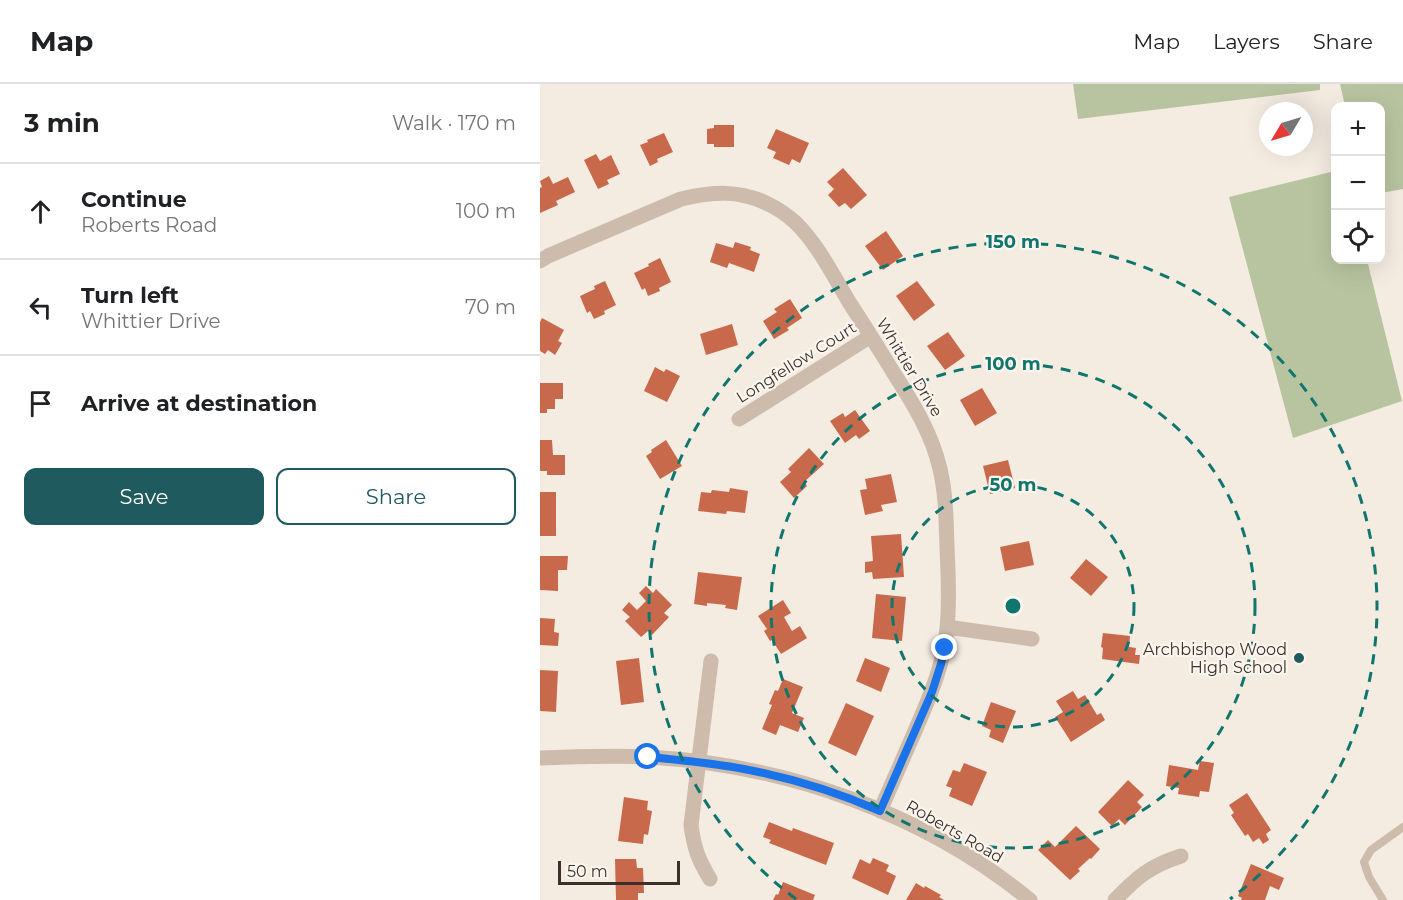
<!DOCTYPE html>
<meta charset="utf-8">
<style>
body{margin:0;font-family:Montserrat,sans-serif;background:#f2f2f2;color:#202124}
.controls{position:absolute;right:18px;top:18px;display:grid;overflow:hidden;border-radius:12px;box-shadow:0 6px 24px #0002}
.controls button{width:54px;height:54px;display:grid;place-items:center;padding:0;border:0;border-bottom:2px solid #e0e0e0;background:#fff;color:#202124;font:30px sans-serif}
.compass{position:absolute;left:719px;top:18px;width:54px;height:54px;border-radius:50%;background:#fff;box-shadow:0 6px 24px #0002;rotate:232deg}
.scale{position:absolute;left:18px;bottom:15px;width:122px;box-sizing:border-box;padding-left:6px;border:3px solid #3b302b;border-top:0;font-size:16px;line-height:21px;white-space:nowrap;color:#3b302b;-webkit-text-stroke:4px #fbf5ee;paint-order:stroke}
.stop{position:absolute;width:18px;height:18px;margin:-14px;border:4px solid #1a73e8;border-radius:50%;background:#fff}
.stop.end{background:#1a73e8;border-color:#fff;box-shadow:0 2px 6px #0008}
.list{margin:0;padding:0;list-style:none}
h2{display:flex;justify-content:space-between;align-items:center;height:78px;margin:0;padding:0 24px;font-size:26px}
h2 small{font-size:20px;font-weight:400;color:#757577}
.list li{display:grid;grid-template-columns:39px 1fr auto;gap:18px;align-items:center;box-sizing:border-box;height:96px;padding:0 24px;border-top:2px solid #e0e0e0}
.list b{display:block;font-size:22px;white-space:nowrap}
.list p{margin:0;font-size:20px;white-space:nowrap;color:#757577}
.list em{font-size:20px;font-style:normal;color:#757577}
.actions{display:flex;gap:12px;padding:18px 24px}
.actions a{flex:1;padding:14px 0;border:2px solid #1f5a5e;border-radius:12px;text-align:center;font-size:21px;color:#1f5a5e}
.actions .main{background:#1f5a5e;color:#fff}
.icon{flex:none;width:33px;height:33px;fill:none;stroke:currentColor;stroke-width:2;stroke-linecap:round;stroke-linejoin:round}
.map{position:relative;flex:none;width:863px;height:816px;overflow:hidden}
header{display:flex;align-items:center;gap:36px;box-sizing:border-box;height:84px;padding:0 30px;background:#fff;border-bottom:2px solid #e0e0e0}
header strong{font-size:28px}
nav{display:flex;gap:33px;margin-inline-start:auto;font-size:21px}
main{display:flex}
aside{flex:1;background:#fff}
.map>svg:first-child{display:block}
</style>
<header>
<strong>Map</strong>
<nav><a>Map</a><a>Layers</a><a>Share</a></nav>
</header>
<main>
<aside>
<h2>3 min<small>Walk · 170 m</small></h2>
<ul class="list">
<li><svg class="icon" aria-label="ahead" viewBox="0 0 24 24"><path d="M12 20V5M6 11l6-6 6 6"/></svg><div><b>Continue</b><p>Roberts Road</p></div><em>100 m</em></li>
<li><svg class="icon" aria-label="left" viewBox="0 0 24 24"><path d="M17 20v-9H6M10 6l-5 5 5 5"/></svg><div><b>Turn left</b><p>Whittier Drive</p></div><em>70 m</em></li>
<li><svg class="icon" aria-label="arrive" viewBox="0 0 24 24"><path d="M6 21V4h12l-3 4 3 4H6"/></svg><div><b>Arrive at destination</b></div></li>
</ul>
<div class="actions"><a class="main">Save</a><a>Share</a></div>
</aside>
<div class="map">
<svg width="863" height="816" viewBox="0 0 863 816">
<rect width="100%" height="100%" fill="#f4ebe1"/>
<path fill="#b8c4a0" d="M533,0h247v6l-242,29z
M800,0h63v105l-22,4 -1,-87h-35z
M795,87l1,89h31l35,141 -109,37 -64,-241z"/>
<path fill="#c8694b" d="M174,41h20v22h-20v-3h-7v-15l7,-1z
M236,45l33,14 -9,20 -8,-4 -3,6 -16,-7 3,-6 -9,-4z
M124,49l9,19 -16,7 1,3 -8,4 -10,-21 8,-3 -1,-2z
M56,70l4,7 11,-6 9,19 -13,6 2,4 -11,5 -14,-29z
M303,84l24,27 -16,14 -6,-6 -6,4 -11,-12 6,-6 -7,-7z
M9,92l4,8 15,-7 7,15 -19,9 2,4 -18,8v-25l2,-1 -2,-6z
M346,147l17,25 -20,14 -18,-24z
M195,158l16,5 -1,3 10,4 -6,18 -25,-9 -2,5 -17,-6 6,-19 17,5z
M120,174l11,24 -12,6 1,3 -12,5 -3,-8 -3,2 -8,-17 15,-7 -1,-2z
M65,197l11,24 -12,6 1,3 -11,5 -4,-8 -3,2 -7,-17 15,-7 -1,-3z
M377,197l18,24 -21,16 -18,-25z
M250,215l12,19 -15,10 2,2 -15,9 -11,-18 14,-9 -3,-3z
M2,234l22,12 -6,11 4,2 -7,12 -7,-5 -3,4 -5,-3v-29z
M192,240l6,21 -32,10 -6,-21z
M408,248l17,24 -20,14 -18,-24z
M115,283l9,5 2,-3 14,7 -13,26 -23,-11z
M0,299h23v16h-8v10h-8v4h-7z
M442,304l15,25 -22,13 -15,-26z
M315,326l15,21 -11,8 -3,-4 -11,8 -15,-22 13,-8 2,4z
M0,356h12l1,15h12v20h-18v-4h-7z
M126,356l16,26 -22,13 -14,-23 6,-4 -1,-2z
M269,364l15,16 -20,18 3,4 -13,12 -14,-16 11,-10 -3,-3z
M468,376l7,28 -25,6 -7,-28z
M351,390l6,28 -16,3 2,6 -18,4 -5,-25 7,-1 -2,-10z
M190,404l18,3 -3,22 -18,-2 -1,3 -28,-3 3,-19 10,1 1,-3 17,2z
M0,408h16v44h-16z
M361,450l3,43 -31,2 -1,-7 -7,1v-11l8,-1 -2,-25z
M489,457l5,24 -29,6 -5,-24z
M0,472h28l-1,14h-9v21l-18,-1z
M546,475l22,18 -17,19 -21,-18z
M158,488l44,5 -5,33 -12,-2 1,-3 -19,-2v3l-13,-2z
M106,502l7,7 3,-4 16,16 -8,8 5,4 -17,18 -4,-4 -7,6 -16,-16 5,-4 -8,-7 7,-8 8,8 9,-9 -7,-8z
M336,510l30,3 -4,44 -30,-3z
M243,516l8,13 -7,4 8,14 8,-5 7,12 -26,16 -9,-14 -2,1 -6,-10 3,-2 -9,-13z
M0,534l15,1 -1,13 5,1 -1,13 -18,-1z
M563,549l27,3 -1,11 7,1 -1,7h5l-1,9 -37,-5 1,-11 -2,-1z
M99,574l5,44 -23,3 -5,-44z
M325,574l25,10 -9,24 -25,-11z
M0,586l18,1 -2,41 -16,-1z
M243,595l20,8 -11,26 12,5 -6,14 -18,-7 -4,10 -14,-6 10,-24 -3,-1 6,-14 3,1z
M533,607l5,8 7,-4 12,20 4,-2 4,7 -34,22 -16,-25 8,-5 -7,-11z
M451,618l25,9 -13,32 -14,-6 2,-7 -9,-4z
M306,619l28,13 -18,40 -28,-13z
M660,677l14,2 -5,29 -9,-1 -1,6 -21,-3 1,-6 -13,-2 3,-21 29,5z
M424,679l23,9 -15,34 -23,-10 3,-8 -6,-2 7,-16 7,2z
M588,696l16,15 -7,7 5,5 -17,18 -6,-6 -7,7 -14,-14z
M707,709l24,37 -5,4 3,6 -6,4 -4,-6 -6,4 -5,-8 -3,2 -14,-21 3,-2 -5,-8z
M84,713l24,4 -1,9 5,1 -4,24 -4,-1 -1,10 -25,-3z
M229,738l23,9 1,-3 41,15 -8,22 -57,-22 2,-3 -8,-3z
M536,742l24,23 -9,10 -1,-1 -12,11 2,2 -10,9 -32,-30 10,-10 7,7z
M333,774l16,7 -3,6 10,5 -8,19 -36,-17 8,-19 10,5z
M75,775h21l1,9h6l1,25h-6v7h-22z
M711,780l33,14 -5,12 -9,-4 -5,14h-24l1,-2 -4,-2z
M243,798l32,13 -2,5h-40l3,-6 2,1z
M376,799l8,5 1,-2 16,9 -2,2 5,3h-38z"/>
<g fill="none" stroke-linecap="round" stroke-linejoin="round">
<path stroke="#cdbbac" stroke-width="8" d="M843,816l-14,-23 -5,-15 7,-12 32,-23"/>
<path stroke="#cdbbac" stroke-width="15" d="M0,177l8,-5 133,-57c31,-7 59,-10 89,6 9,4 18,11 26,18 22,22 37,52 53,79 16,24 31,49 46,73 19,30 37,59 45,94 6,25 6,51 7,77 1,27 3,55 0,82 -3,37 -18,70 -32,103 -12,27 -23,53 -35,80
M199,335l132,-83
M407,543l85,12
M0,674c36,-1 73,-3 109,-1 137,8 275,56 381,143
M170,795c-12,-20 -16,-31 -19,-54l20,-164
M575,816c22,-23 35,-34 66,-44"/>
</g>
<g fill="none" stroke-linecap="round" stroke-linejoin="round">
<path stroke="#1a73e8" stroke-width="8" d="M108,673c32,3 64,6 96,12 47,9 93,23 136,42l52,-119 9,-28 4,-16"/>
</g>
<g fill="none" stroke="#0f766e" stroke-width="3" stroke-dasharray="10 8">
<circle cx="473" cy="522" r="121"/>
<circle cx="473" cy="522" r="242"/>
<path d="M256 815A364 364 0 1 1 690 815"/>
</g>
<circle fill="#1f5a5e" stroke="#fbf5ee" stroke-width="2" cx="759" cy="574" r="6"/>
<g text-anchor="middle" stroke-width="4.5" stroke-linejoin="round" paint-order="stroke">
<g font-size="16" fill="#3b302b" stroke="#fbf5ee">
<text transform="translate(256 278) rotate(-32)" y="6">Longfellow Court</text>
<text transform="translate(370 283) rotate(59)" y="6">Whittier Drive</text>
<text transform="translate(415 747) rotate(30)" y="6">Roberts Road</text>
</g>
<g font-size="16" fill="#3b302b" stroke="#fbf5ee" text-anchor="end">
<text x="747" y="571">Archbishop Wood<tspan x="747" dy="18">High School</tspan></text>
</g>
</g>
<circle cx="473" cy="522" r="9" fill="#0f766e" stroke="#fbf5ee" stroke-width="3"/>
<g font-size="18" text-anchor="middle" font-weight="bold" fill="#0f766e" stroke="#fbf5ee" stroke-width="4.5" stroke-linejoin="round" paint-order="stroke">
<text x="473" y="164">150 m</text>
<text x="473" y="286">100 m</text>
<text x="473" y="407">50 m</text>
</g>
</svg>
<div class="controls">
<button>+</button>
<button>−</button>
<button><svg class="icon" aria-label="locate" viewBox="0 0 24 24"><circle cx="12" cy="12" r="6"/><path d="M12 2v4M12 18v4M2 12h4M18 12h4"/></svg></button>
</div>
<svg class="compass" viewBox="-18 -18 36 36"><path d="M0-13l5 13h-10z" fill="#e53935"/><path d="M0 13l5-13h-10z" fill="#757577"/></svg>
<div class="scale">50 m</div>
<div class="stop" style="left:108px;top:673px"></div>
<div class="stop end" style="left:405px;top:564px"></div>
</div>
</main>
